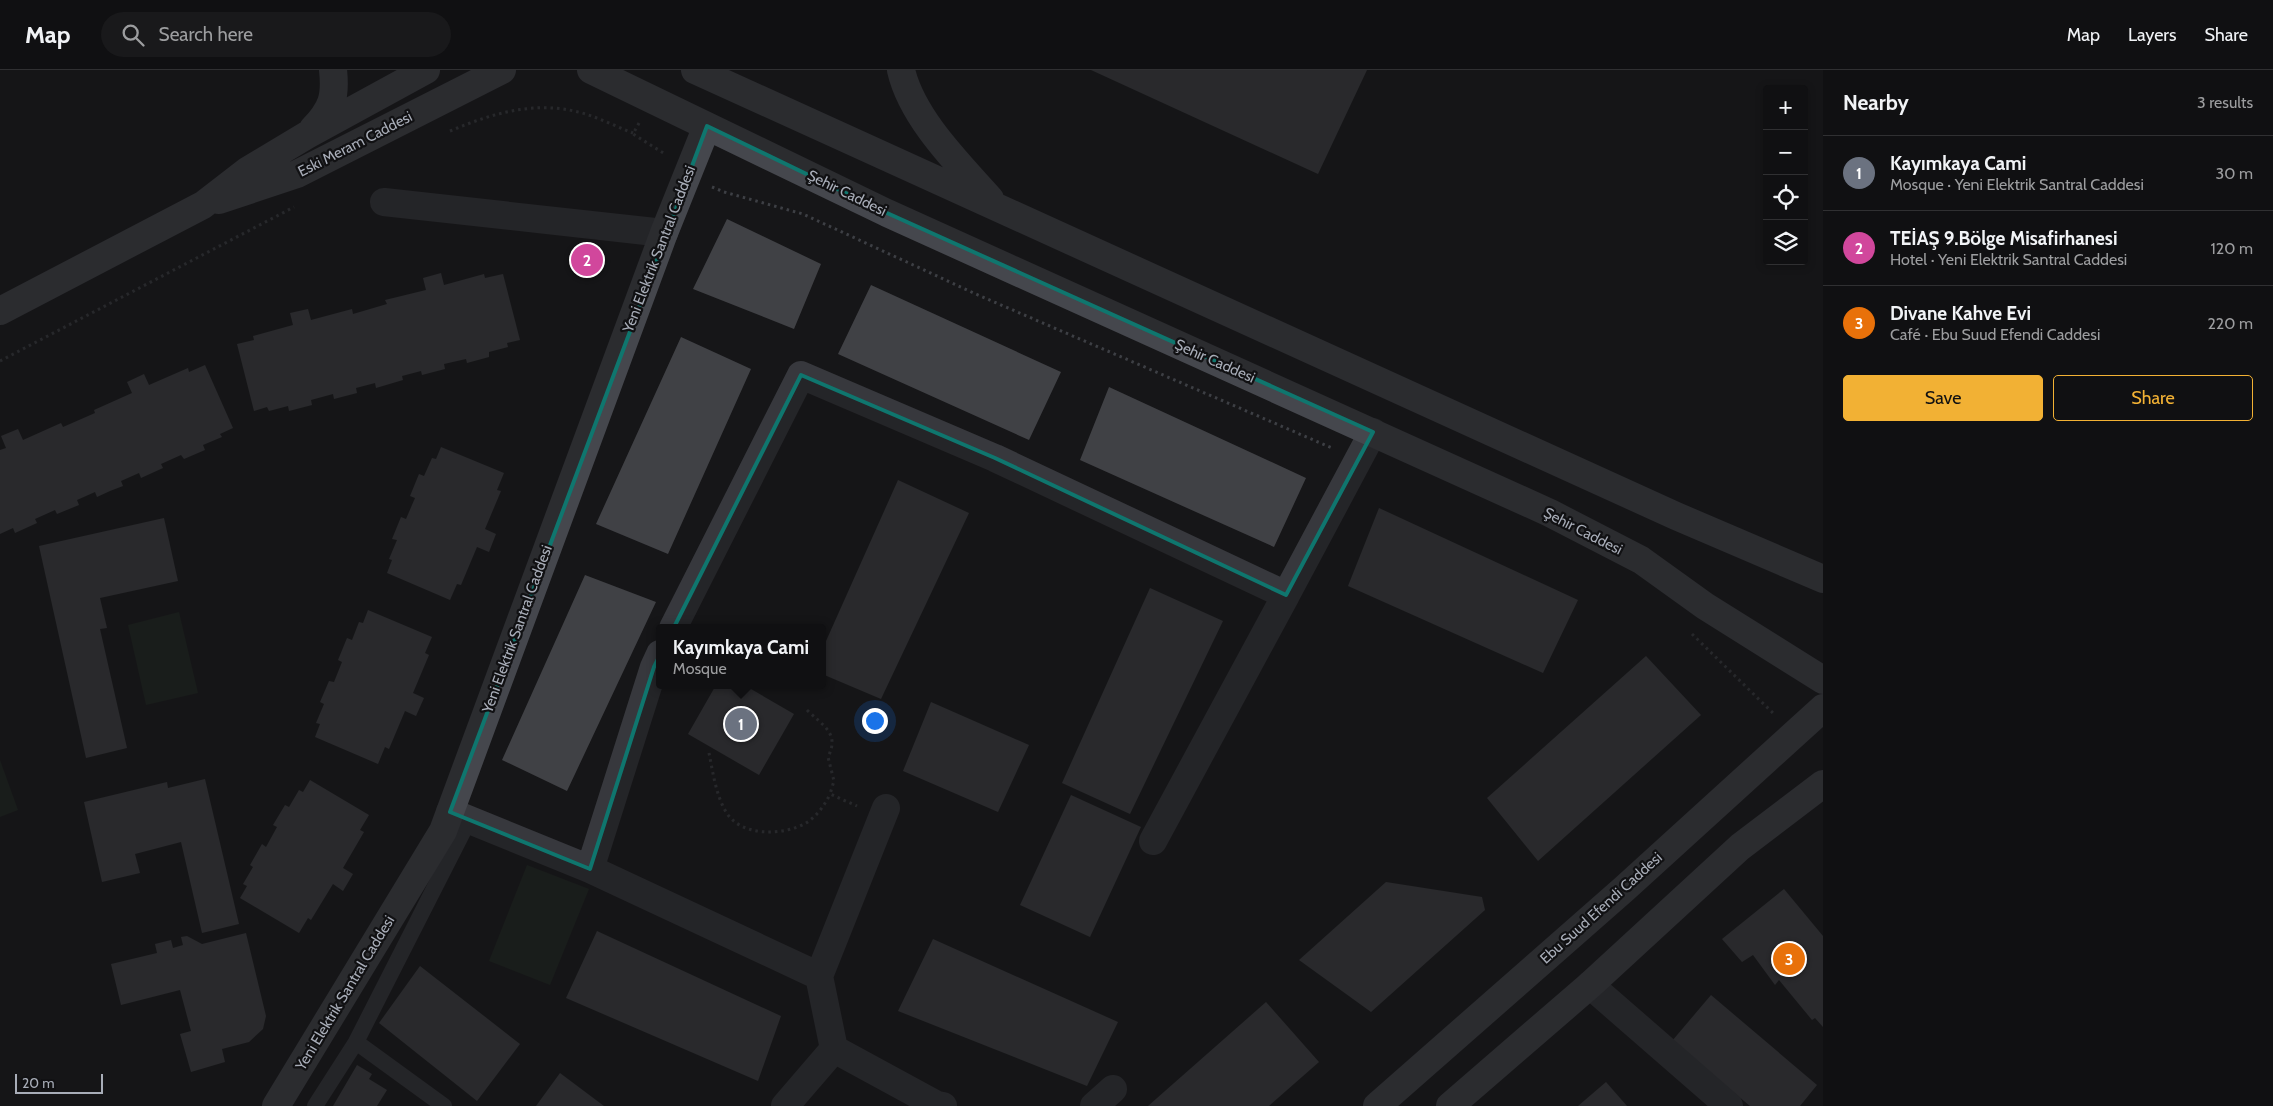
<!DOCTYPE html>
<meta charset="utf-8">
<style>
body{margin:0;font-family:Cabin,sans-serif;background:#19191b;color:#f1f3f6}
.controls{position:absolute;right:15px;top:15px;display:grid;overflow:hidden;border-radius:5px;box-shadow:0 2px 8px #0003}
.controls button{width:45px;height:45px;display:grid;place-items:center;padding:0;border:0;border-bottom:1px solid #303032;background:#101012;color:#f1f3f6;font:25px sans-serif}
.scale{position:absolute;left:15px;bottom:12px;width:88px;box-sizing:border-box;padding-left:5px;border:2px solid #a8adb8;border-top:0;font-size:14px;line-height:18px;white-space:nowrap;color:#a8adb8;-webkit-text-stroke:4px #111113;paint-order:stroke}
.you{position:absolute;left:874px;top:650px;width:18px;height:18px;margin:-12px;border:4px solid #fff;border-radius:50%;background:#1a73e8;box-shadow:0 0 0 8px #1a73e833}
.badge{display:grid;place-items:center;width:32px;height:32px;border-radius:50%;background:#f2b134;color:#fff;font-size:16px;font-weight:700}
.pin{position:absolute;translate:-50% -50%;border:2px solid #fff;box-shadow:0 1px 5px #0006}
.popup{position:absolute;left:656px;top:554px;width:170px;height:65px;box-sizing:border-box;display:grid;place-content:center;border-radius:5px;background:#101012;filter:drop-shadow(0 1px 4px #0005);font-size:16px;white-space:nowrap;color:#9c9d9f}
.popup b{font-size:19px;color:#f1f3f6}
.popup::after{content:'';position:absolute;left:50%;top:100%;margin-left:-10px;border:10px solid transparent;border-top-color:#101012}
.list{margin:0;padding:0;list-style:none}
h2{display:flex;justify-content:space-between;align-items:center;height:65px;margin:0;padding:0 20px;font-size:21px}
h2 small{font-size:16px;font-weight:400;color:#9c9d9f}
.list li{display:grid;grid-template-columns:32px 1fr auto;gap:15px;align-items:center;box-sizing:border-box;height:75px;padding:0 20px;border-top:1px solid #303032}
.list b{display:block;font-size:19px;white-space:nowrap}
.list p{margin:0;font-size:16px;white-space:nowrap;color:#9c9d9f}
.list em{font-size:16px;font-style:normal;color:#9c9d9f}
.actions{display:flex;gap:10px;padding:15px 20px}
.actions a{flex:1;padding:11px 0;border:1px solid #f2b134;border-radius:5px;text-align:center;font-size:18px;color:#f2b134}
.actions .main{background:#f2b134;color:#111}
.icon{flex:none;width:28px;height:28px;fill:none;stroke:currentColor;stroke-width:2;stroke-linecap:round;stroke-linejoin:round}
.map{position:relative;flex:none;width:1823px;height:1036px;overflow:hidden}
header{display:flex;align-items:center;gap:30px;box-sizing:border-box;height:70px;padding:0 25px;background:#101012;border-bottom:1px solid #303032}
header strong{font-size:24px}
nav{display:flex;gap:28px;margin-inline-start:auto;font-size:18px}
.search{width:350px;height:45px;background:#19191b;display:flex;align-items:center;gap:12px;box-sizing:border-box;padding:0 18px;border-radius:28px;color:#9c9d9f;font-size:19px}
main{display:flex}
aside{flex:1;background:#101012}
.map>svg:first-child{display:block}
</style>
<header>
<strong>Map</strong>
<div class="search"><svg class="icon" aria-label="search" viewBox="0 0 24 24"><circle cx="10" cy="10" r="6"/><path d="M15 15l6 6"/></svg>Search here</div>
<nav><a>Map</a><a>Layers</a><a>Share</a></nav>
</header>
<main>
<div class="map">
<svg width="1823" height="1036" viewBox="0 0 1823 1036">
<rect width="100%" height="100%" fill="#161618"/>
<path fill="#1e261f" d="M179,542l19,81 -52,12 -18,-80z
M0,690l18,50 -18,7z
M527,795l62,24 -39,96 -61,-24z"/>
<path fill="#404145" d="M1091,0h276l-49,104z
M727,149l94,45 -27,65 -101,-40z
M441,203l3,12 40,-11 1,4 18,-4 17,66 -13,3 1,4 -19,5v5l-22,6 -1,-4 -22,5 1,5 -23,6 -1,-4 -19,5 1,4 -27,8 -1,-5 -19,5 1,5 -23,6 -1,-5 -22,6 1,5 -23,6 -1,-5 -19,5 -2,-4 -13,4 -17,-67 17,-4 -1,-4 40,-11 -3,-12 18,-4 3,11 41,-11 1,5 34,-10 -2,-4 41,-10 -3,-12z
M871,215l190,87 -32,68 -191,-86z
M681,267l70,32 -83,185 -72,-30z
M205,295l28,63 -13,6 2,3 -19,8 2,5 -21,9 -3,-4 -20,9 2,4 -22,10 -2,-5 -18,8 2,5 -13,5 -13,6 -2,-5 -18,8 2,5 -22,9 -2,-4 -20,9 2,4 -22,10 -2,-5 -13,6v-84l6,-2 -5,-12 17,-7 5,11 38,-17 2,4 32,-14 -1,-3 38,-17 -5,-11 17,-8 5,11 39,-17 1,4z
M1109,317l197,91 -32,69 -194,-87z
M441,377l63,26 -7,17 4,1 -16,38 11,5 -7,18 -12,-5 -16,38 -4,-1 -7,16 -63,-27 5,-13 -3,-1 8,-19 -5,-1 9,-22 5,2 9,-21 -5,-2 9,-22 5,2 8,-18 4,1z
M898,410l71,33 -88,186 -59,-25v-24z
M1379,438l199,92 -35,73 -195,-87z
M164,448l14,63 -78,17 7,30 -7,1 27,119 -41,10 -47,-212z
M585,505l71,27 -89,189 -65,-31z
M1150,518l73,33 -93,193 -68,-31z
M368,540l64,27 -7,16 4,2 -16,38 11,5 -8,18 -11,-5 -16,38 -4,-2 -7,17 -63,-27 5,-13 -4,-1 8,-19 -4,-2 9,-21 5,1 8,-20 -4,-2 9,-22 5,2 7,-18 4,1z
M1646,586l55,59 -163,146 -51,-63z
M716,615h28l50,29 -35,61 -71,-41z
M931,632l98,43 -31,67 -95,-41z
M205,709l34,145 -37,9 -21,-91 -46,12 5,19 -38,9 -18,-80 83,-20 1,6z
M310,710l59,35 -9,15 4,2 -21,36 10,6 -10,17 -10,-7 -22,36 -3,-2 -9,15 -59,-35 7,-12 -4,-2 10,-17 -3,-2 12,-21 4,3 11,-20 -4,-2 12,-20 4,2 10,-17 4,2z
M1071,725l70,32 -51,110 -70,-32z
M1386,812l96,15 3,13 -114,102 -72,-52z
M1784,819l39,47v91l-8,-9 -3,2 -33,-40 -4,5 -22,-30 -11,7 -20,-23z
M597,861l184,85 -23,65 -192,-83z
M246,863l20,83 -3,13 -14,13 -27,7 3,13 -34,10 -11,-38 11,-3 -11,-41 -59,15 -10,-41 46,-11 -2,-9 16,-4 2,8 10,-3 -2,-8 6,-1 15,8z
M933,869l185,83 -31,64 -189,-75z
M420,896l100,78 -43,57 -98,-78z
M1711,925l106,90 -17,21h-50l-78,-65z
M1266,932l53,60 -50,44h-121z
M357,995l15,9 -3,5 18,11 -10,16h-44z
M560,1003l44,33h-68z
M1606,1012l21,24h-49z"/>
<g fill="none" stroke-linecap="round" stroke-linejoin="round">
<path stroke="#3d3f44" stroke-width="3" stroke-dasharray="2.5 4" stroke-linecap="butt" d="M639,53l-6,11 32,20
M450,61c43,-18 86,-31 132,-18 18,5 35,14 51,20
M712,117l12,5 79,22 175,81 354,153
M0,291l294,-154
M1692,564l83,81
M807,640c16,16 33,23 21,47l6,24 -4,13 27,12
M709,683c4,20 7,42 17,59 15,25 57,24 80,11 11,-7 19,-18 24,-29"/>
<path stroke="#37383d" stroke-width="16" d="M356,972l88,64
M315,1036l41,-64 113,-222"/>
<path stroke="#37383d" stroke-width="28" d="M384,132l280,31
M673,558l128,-253 194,83 291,137 87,-163
M450,742l140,57 229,107
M1153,771l133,-246
M590,799l64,-202 6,-13
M1590,915l139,121
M834,979l103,56 6,1
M785,1036l49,-57 -15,-73 67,-168
M1094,1036l19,-17"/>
<path stroke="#45474d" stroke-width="28" d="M591,0l296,143 663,300 91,47 64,46 118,74
M695,0l981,446 147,63
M901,0c11,48 57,93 89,129
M313,59c19,-20 23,-32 20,-59
M219,130l78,-26 205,-104
M0,241l203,-106 44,-34 60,-36 119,-65
M276,1036l167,-275 221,-598 43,-107
M1377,1036l247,-217 199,-181
M1450,1036l140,-121 150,-138 83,-63"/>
</g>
<path d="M0 0H1823V1036H0ZM707,56l180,87 486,219 -87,163 -291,-137 -194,-83 -147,292 -64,202 -140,-57z" fill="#161618" fill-opacity=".55" fill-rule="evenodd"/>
<path fill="none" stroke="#0f766e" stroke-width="4" stroke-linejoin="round" d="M707,56l180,87 486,219 -87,163 -291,-137 -194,-83 -147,292 -64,202 -140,-57z"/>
<g text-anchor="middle" stroke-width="4.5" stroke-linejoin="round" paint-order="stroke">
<g font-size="15" fill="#a8adb8" stroke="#111113">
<text transform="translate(355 74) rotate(-27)" y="5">Eski Meram Caddesi</text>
<text transform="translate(847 123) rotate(26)" y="5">Şehir Caddesi</text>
<text transform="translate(659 179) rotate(-69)" y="5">Yeni Elektrik Santral Caddesi</text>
<text transform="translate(1215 291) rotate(24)" y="5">Şehir Caddesi</text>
<text transform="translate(1583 461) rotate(27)" y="5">Şehir Caddesi</text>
<text transform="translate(517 559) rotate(-70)" y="5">Yeni Elektrik Santral Caddesi</text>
<text transform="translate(1601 838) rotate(-42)" y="5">Ebu Suud Efendi Caddesi</text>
<text transform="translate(345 923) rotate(-59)" y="5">Yeni Elektrik Santral Caddesi</text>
</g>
</g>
</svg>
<div class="controls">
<button>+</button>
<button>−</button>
<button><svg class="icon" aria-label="locate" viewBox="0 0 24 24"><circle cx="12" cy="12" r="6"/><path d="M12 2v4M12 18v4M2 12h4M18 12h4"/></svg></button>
<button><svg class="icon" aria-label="layers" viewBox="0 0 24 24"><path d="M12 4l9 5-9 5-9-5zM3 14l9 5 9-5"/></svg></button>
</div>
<div class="scale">20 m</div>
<div class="you"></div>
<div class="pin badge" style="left:741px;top:654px;background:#6b7280">1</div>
<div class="popup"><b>Kayımkaya Cami</b>Mosque</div>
<div class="pin badge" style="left:587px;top:190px;background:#d1479c">2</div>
<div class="pin badge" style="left:1789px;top:889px;background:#e8710a">3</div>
</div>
<aside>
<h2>Nearby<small>3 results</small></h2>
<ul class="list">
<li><span class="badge" style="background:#6b7280">1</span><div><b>Kayımkaya Cami</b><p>Mosque · Yeni Elektrik Santral Caddesi</p></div><em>30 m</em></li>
<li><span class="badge" style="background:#d1479c">2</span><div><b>TEİAŞ 9.Bölge Misafirhanesi</b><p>Hotel · Yeni Elektrik Santral Caddesi</p></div><em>120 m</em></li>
<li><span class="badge" style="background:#e8710a">3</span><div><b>Divane Kahve Evi</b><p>Café · Ebu Suud Efendi Caddesi</p></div><em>220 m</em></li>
</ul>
<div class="actions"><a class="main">Save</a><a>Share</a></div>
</aside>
</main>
